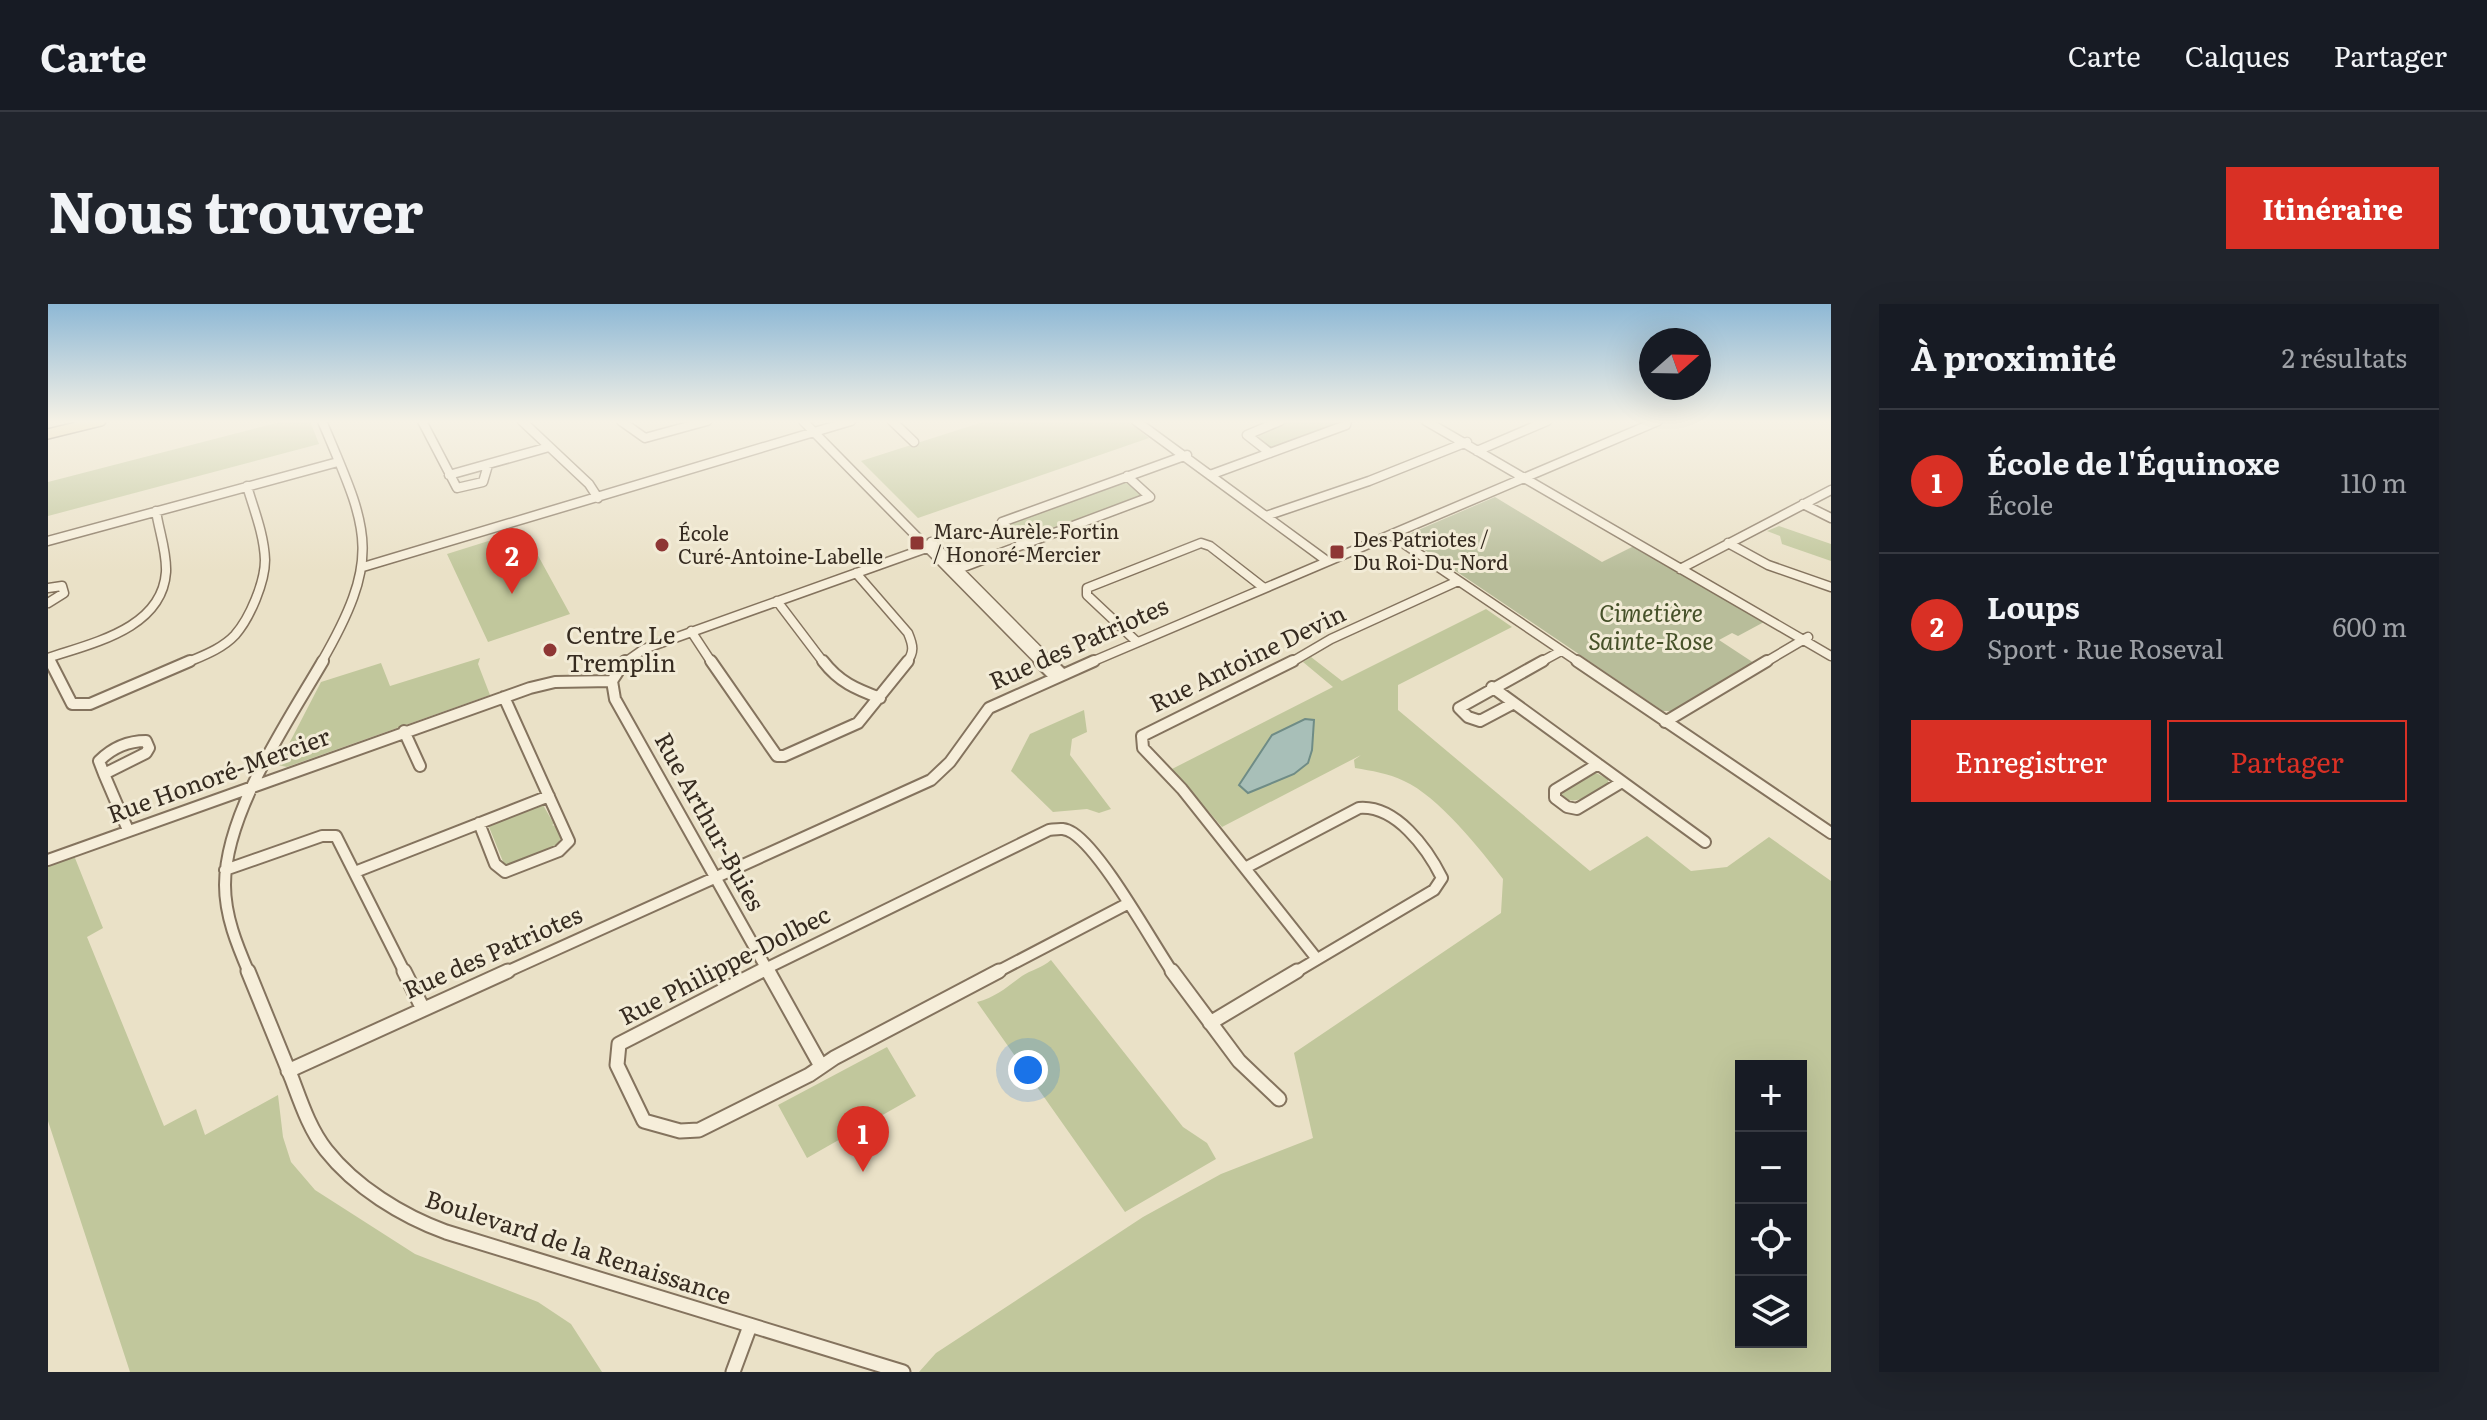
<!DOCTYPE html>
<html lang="fr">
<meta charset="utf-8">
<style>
body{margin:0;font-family:Literata,serif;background:#20242c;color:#f1f3f6}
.controls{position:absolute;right:24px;bottom:24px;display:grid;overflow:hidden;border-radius:0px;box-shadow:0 8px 32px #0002}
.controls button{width:72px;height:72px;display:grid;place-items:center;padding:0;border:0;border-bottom:2px solid #363941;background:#171b24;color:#f1f3f6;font:40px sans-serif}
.compass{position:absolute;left:1591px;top:24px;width:72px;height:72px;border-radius:50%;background:#171b24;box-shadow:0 8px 32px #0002;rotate:70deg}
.you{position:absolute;left:980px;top:766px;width:28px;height:28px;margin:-20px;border:6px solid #fff;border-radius:50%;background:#1a73e8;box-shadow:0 0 0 12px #1a73e833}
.badge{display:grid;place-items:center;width:52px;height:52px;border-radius:50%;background:#d93025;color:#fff;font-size:26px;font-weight:700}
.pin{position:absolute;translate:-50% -66px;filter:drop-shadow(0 2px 4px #0008)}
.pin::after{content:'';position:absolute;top:42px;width:28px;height:24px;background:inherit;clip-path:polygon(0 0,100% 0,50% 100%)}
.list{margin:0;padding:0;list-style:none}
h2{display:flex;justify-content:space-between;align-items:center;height:104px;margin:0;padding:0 32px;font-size:34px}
h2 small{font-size:26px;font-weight:400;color:#9ea1a6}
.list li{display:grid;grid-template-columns:52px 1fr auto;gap:24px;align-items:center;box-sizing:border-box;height:144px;padding:0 32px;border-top:2px solid #363941}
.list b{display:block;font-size:30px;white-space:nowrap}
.list p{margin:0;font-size:26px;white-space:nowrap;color:#9ea1a6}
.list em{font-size:26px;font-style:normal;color:#9ea1a6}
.actions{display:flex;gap:16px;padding:24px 32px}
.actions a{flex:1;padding:18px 0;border:2px solid #d93025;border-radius:0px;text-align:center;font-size:28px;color:#d93025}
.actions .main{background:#d93025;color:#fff}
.icon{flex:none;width:44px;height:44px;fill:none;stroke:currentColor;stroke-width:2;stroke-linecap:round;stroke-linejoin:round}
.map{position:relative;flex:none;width:1783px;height:1068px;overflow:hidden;border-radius:0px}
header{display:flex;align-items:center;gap:48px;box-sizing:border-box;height:112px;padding:0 40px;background:#171b24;border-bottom:2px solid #363941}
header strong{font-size:38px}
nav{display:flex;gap:44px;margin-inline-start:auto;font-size:28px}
.intro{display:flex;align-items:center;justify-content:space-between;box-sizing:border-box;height:192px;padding:0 48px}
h1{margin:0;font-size:56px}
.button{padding:20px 36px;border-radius:0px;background:#d93025;color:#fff;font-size:28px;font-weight:700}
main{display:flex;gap:48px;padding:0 48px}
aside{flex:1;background:#171b24;border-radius:0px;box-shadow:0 8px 32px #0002}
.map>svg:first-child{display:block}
</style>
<header>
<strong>Carte</strong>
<nav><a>Carte</a><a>Calques</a><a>Partager</a></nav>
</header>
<div class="intro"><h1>Nous trouver</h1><a class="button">Itinéraire</a></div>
<main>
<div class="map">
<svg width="1783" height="1068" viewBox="0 0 1783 1068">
<rect width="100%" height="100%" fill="#eae1c7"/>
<path fill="#c1c79c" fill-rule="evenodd" d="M236,117h26l9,23 -271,72v-34z
M938,117h141l22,17 -231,80 -57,-57z
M1240,117h55v1l-74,27 -17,-15z
M1077,176l20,15 -118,44 -19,-14z
M1731,222l52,18v17l-49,-17 -2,-8 -13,-5z
M476,226l46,84 -82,28 -41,-88z
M1438,305l26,18 -114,58v25l192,161 57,-35 44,35 36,-4 42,-30 62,44v491h-912l17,-19 207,-136 78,-43 92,-36 -19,-85 207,-140 2,-34c-22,-29 -65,-83 -99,-98 -16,-8 -32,-10 -49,-13l-1,-8 7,-5 -139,72 -50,-58 161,-82 -30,-25 8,-5 31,24zM1693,762h60v276h-60z
M432,354l-2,6 12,31 -203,72 -9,-2 43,-83 60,-19 9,23z
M1036,406l3,22 -15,7 -2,16 41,54 -12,4 -12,-4 -34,3 -42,-41 19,-37z
M1548,469l12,6v4c-15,8 -32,26 -47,13v-3z
M495,501l11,19 -2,1 3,1 6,11 -3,7 -45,20h-9l-15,-37 3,-4z
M25,549l30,75 -16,9 77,189 32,-17 9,26 73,-40 5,42 8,25 24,28 100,64 123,48 33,22 31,48h-472l-82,-251v-255z
M1003,656l132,167 24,16 9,16 -91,53 -148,-210c19,-5 30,-15 45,-26 9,-6 20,-8 29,-16z
M839,743l29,49 -109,62 -29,-53z"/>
<path fill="#b8bd9a" d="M1447,193l107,65 32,-16 130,76 -26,14 -6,-3 -13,7 35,23 -81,48h-10l-256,-173 2,-4z"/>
<path fill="#a8bfb8" stroke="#6f8c86" stroke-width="2" d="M1257,415l9,1 -2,30 -4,13 -14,11 -46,19 -9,-8 33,-50z"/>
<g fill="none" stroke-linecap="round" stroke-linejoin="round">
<defs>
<path id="minor-far2" d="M374,117l35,67 26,-6 5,-17
M474,117l67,63 9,14
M573,117l24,17 62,-17
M755,117l238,242
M844,117l22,21
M1088,117l191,140
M1378,117l405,235
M1429,147l70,-30
M1222,149l-23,-18 33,-14
M401,171l100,-28
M1162,171l136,-50 1,-4
M1755,200l28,14
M1218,212l103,-35 98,-39
M1343,231l189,128
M0,237l290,-79
M883,238l120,121
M1680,239l40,22 63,22
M976,241l-22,-23 185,-67
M315,263l488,-146
M1632,265l151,-79
M905,267l197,-74 -23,-21
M808,269l52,60c5,12 7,19 -2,30
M0,284l14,-2 2,7 -16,10
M729,297l47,62
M643,327l21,32
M1089,338l-50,-47v-7l114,-45 9,3 54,42
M3,359l-3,-5c44,-15 114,-29 118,-86 1,-20 -7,-41 -10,-61
M138,359c16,-7 36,-14 49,-28 15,-17 30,-53 30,-75 -1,-26 -11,-50 -18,-74
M273,359c63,-109 47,-133 1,-242
M576,359l20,-14 291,-104
M1041,359l569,-242
M1242,359l41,-24 127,-58
M1491,359l22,-12
M1716,359l44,-26"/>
<path id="minor-far1" d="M2,357l22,43h18l100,-43
M577,357l-13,20 3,18 154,274
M663,357l66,95h7l74,-33 50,-62
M775,357c16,21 33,28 57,37
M991,357l16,16
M1001,357l13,13
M1245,357l-151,75 1,12 39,41 135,170
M1529,357l254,172
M1444,383l213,155
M1466,399l-34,18 -12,-4 -9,-9 84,-47
M1617,418l102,-61
M356,427l16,35
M98,437l3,7 -3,5 -42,21 -5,-13c13,-13 29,-20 47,-20z
M1550,460l-43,26v8l12,9 10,2 45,-27
M56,470l24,56
M431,519l16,41 10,8 54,-21 10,-10 -65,-144
M0,556l482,-172 25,-6 57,-1
M1197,564l114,-60c37,-3 68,40 83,70l-8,12 -140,83
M177,566l97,-34h14l69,137
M307,568l194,-76
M201,669c-12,-28 -24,-57 -24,-88 0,-72 62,-162 98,-224
M456,669l427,-193 19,-18 39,-54 105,-47
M709,669l292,-143c9,-1 15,-3 24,3 30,20 77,106 100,140
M947,669l132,-69"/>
<path id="minor" d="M200,667c15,36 29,72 44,108 9,24 18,51 34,71 29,37 76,66 120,82l457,140
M356,667l19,38
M713,667l-142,73 -2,21 27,56 36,10 19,-1 110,-55 25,-17 165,-87
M720,667l53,95
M1124,667l67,90 40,38
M1162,719l87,-52
M240,767l220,-100
M685,1068l17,-46"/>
<path id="major" d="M0,130l53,-13"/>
</defs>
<use href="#minor-far2" stroke="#84735e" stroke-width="11"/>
<use href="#minor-far1" stroke="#84735e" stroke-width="14"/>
<use href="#minor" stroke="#84735e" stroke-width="17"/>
<use href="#major" stroke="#534232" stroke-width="12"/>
<use href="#minor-far2" stroke="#f6eeda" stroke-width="8"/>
<use href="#minor-far1" stroke="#f6eeda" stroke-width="10"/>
<use href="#minor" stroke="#f6eeda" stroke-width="13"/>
<use href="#major" stroke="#ead5a3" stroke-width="9"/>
</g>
<linearGradient id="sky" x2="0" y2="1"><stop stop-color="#8eb8d5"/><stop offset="0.44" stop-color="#f6f2e6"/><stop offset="1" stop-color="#f6f2e6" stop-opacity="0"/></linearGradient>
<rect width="1783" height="267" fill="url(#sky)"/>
<g fill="#8e3634" stroke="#f2ebd6" stroke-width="3">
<rect x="861" y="231" width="16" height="16" rx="4"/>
<circle cx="614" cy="241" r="8"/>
<rect x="1281" y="240" width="16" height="16" rx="4"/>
<circle cx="502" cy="346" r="8"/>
</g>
<g text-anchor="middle" stroke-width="6" stroke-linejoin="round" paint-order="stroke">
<g font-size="20" fill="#362b20" stroke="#f2ebd6" text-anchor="start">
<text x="885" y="235">Marc-Aurèle-Fortin<tspan x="885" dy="23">/ Honoré-Mercier</tspan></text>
<text x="630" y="237">École<tspan x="630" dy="23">Curé-Antoine-Labelle</tspan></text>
<text x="1305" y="243">Des Patriotes /<tspan x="1305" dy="23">Du Roi-Du-Nord</tspan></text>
</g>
<g font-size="24" font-style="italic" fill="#465129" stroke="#f2ebd6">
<text x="1603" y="318">Cimetière<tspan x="1603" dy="28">Sainte-Rose</tspan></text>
</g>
<g font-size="24" fill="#362b20" stroke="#f2ebd6" text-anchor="start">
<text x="518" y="340">Centre Le<tspan x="518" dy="28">Tremplin</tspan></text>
</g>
<g font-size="24" fill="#362b20" stroke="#f2ebd6">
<text transform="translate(1031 340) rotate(-24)" y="8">Rue des Patriotes</text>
<text transform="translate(1200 355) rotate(-26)" y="8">Rue Antoine Devin</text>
<text transform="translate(171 472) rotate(-20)" y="8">Rue Honoré-Mercier</text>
<text transform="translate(661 518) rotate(61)" y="8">Rue Arthur-Buies</text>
<text transform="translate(445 649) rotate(-24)" y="8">Rue des Patriotes</text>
<text transform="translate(677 662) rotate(-27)" y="8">Rue Philippe-Dolbec</text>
<text transform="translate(530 944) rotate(18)" y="8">Boulevard de la Renaissance</text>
</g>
</g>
</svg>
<div class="controls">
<button>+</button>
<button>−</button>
<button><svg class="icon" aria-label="locate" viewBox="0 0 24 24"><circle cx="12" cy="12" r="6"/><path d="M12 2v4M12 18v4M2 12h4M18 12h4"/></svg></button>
<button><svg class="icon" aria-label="layers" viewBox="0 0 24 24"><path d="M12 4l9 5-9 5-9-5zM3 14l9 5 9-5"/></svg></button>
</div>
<svg class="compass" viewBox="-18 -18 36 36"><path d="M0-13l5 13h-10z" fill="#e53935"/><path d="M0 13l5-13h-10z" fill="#9ea1a6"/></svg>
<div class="you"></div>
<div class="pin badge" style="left:815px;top:868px">1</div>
<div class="pin badge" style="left:464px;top:290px">2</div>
</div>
<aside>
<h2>À proximité<small>2 résultats</small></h2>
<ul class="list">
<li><span class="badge">1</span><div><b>École de l'Équinoxe</b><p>École</p></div><em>110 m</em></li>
<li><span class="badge">2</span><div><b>Loups</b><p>Sport · Rue Roseval</p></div><em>600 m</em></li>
</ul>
<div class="actions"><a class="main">Enregistrer</a><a>Partager</a></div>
</aside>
</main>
